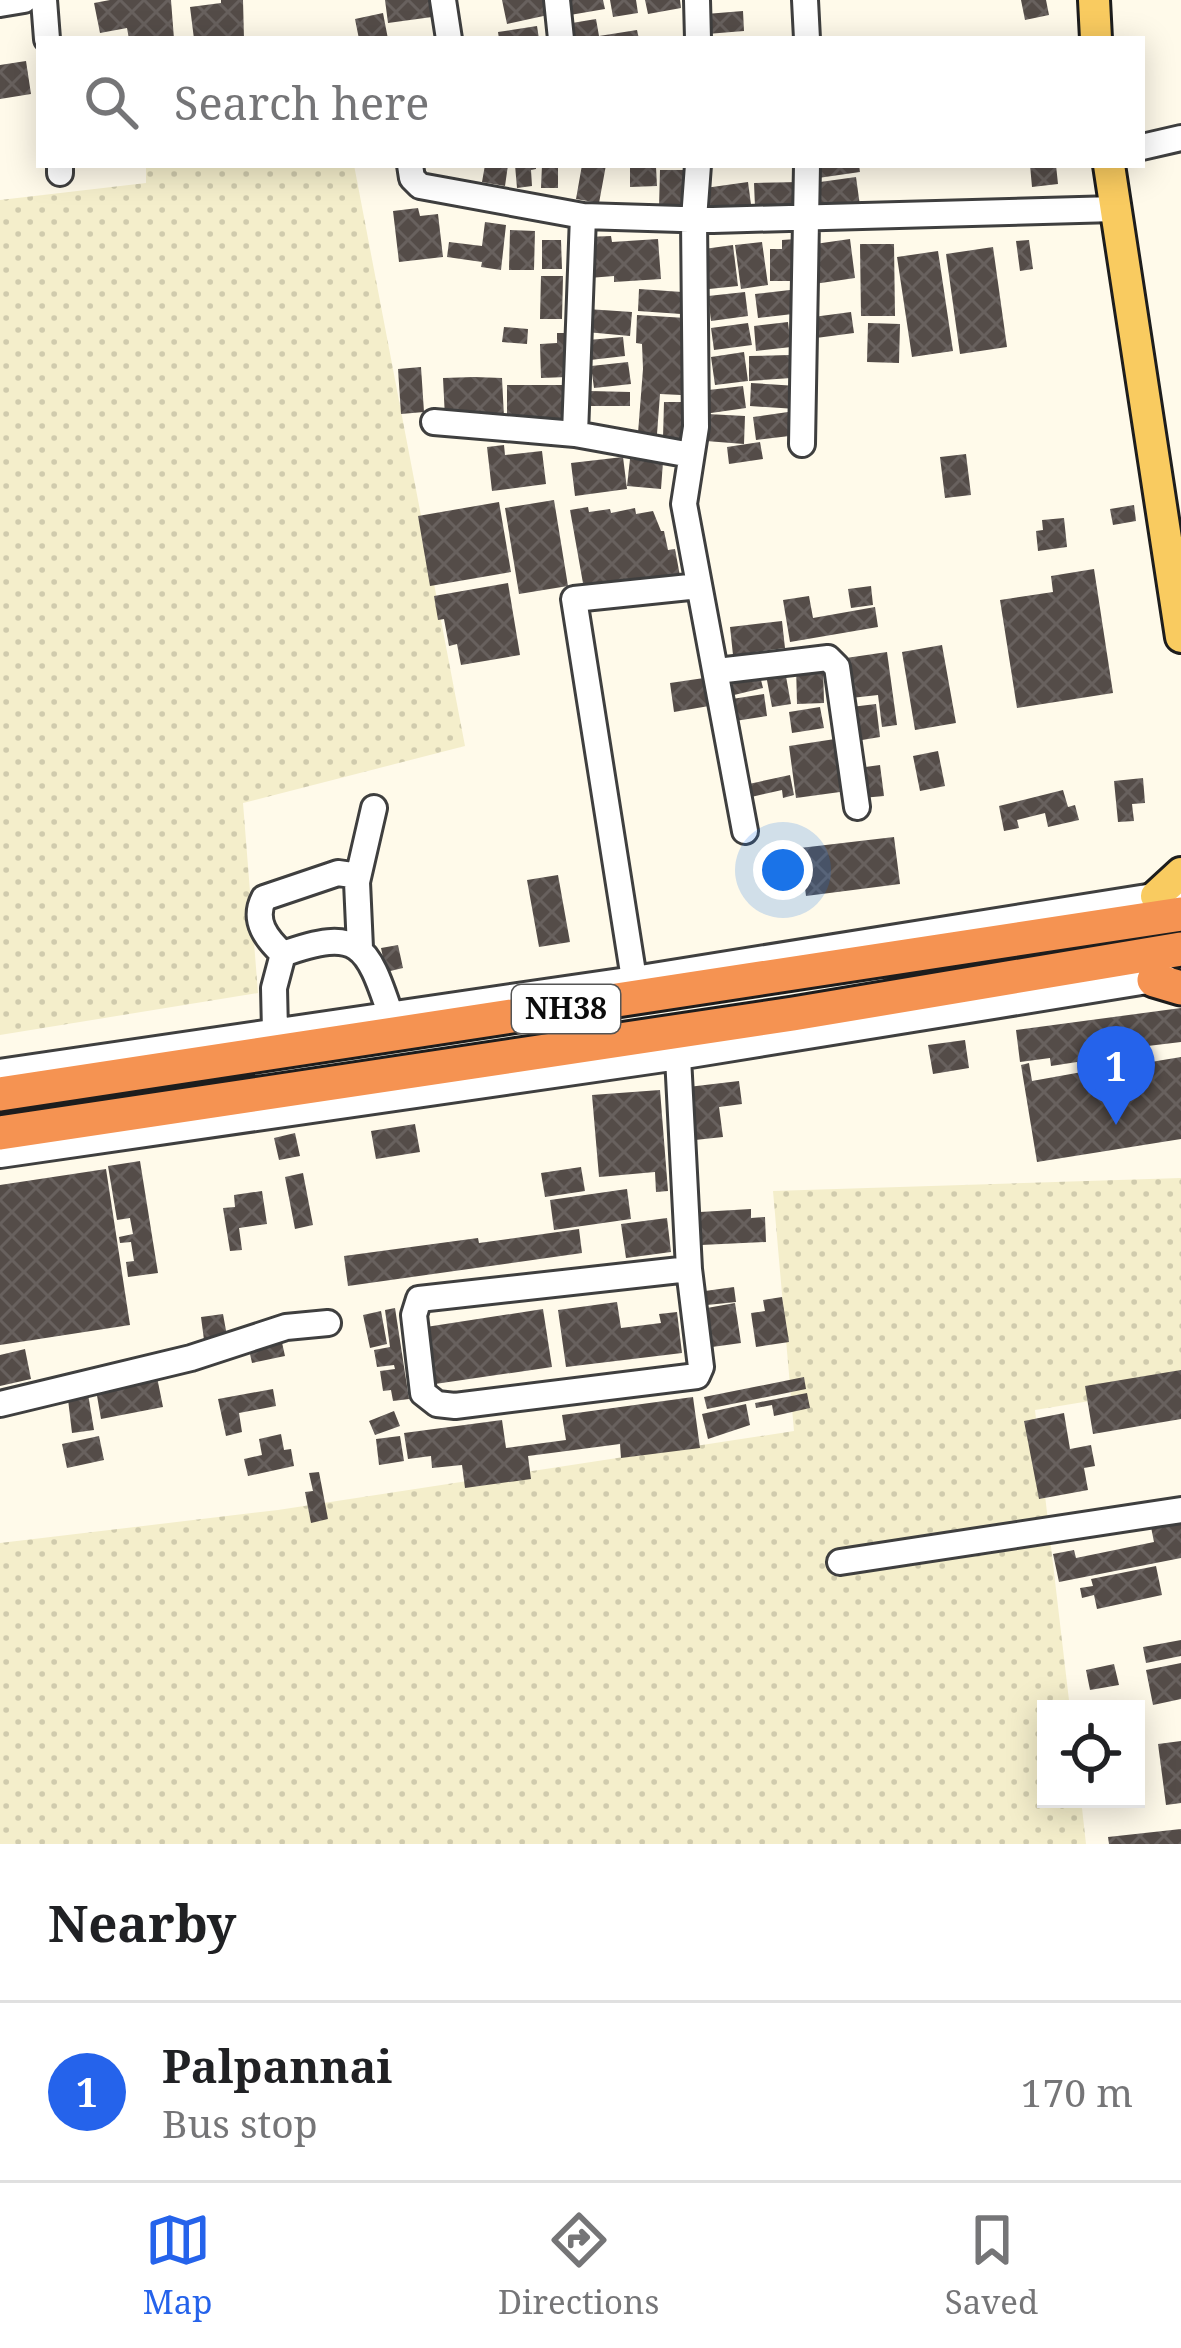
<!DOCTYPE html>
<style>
body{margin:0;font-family:"Noto Serif",serif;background:#f6f6f6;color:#202124}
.controls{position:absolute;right:36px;bottom:36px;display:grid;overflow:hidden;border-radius:0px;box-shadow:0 6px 30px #0003}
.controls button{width:108px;height:108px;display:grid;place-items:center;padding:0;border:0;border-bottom:3px solid #e0e0e0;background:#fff;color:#202124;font:60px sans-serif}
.you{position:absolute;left:783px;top:870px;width:42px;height:42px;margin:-30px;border:9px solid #fff;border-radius:50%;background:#1a73e8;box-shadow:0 0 0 18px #1a73e833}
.badge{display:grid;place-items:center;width:78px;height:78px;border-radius:50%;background:#2563eb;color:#fff;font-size:39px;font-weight:700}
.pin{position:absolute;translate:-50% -99px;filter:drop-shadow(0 3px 6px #0008)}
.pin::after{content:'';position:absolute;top:63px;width:42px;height:36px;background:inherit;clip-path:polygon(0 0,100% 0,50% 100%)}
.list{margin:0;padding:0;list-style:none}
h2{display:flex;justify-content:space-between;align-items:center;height:156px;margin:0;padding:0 48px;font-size:51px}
h2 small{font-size:39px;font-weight:400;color:#757577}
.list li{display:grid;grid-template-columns:78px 1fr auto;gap:36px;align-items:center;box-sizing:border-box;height:180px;padding:0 48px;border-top:3px solid #e0e0e0}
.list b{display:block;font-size:45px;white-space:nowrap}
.list p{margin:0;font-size:39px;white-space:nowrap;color:#757577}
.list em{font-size:39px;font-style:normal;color:#757577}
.icon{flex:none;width:66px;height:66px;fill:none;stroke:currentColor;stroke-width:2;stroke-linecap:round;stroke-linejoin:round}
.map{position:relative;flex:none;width:1181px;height:1844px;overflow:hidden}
.search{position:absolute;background:#fff;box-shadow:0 6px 30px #0003;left:36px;right:36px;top:36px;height:132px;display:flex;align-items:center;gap:30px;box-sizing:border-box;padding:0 42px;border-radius:0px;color:#757577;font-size:45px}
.sheet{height:336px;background:#fff}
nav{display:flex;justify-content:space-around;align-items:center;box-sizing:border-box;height:168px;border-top:3px solid #e0e0e0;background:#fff;font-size:33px;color:#757577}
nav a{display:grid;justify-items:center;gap:6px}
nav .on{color:#2563eb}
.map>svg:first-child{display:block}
</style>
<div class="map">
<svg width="1181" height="1844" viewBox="0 0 1181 1844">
<defs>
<pattern id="farmland-dots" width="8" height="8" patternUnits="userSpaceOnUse" patternTransform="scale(3)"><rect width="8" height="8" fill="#f4eecb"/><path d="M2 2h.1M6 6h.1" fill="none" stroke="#d0cbad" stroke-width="1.8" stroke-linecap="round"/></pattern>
<pattern id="building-cross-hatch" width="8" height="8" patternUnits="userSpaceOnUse" patternTransform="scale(3)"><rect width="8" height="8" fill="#544c48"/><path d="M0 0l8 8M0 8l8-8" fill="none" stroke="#68615e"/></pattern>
</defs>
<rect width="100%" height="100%" fill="#fffaea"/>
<path fill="url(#farmland-dots)" d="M146,165h208l111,581 -222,57 15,190 -258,42v-835l146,-17z
M1181,1178v208l-146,24 35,299h-24v90h35l5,45h-1086v-301l278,-33 516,-79 -21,-240z"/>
<path fill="url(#building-cross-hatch)" d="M110,0h61l3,39h-45l-2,-11 -27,5 -6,-30z
M221,0h22l1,39h-50l-4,-32 31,-4z
M385,0h44l3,17 -44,6z
M502,0h42l4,15 -41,9z
M567,0h36l2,9 -35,6z
M610,0h26l2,13 -25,4z
M645,0h35l1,8 -33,6z
M1021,0h25l3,15 -24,5z
M743,11l1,20 -37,3 -1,-20z
M383,13l5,26h-29l-4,-20z
M596,19l3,17 38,-6 2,9h-70l-3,-15z
M537,26l2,13h-40l-1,-7z
M26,61l5,33 -31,5v-34z
M485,165h23l-3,21 -23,-4z
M515,165h21v4l-5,1 1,16 -15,2z
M542,165h16v23h-17z
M582,165h24l-7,38 -23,-4z
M816,165h43l1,7 -42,6z
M1030,165h26l2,19 -26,3z
M656,167l1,19 -27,1v-19z
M660,170h28v39l-29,-1z
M856,177l4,29 -43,6 -4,-29z
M748,182l4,30 -43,6 -4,-30z
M800,182v24l-45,1 -1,-24z
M418,208l2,8 18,-2 5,43 -44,5 -6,-51z
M485,222l21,3 -5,45 -20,-3 1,-5 -35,-5 2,-15 33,4z
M510,230l25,1 -1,39h-25z
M611,236l1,6 46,-3 3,40 -47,3v-6l-25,2 -2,-41z
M796,239v42h-26v-32h12v-9z
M850,239l5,39 -41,6 -6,-39z
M542,240h19l1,29h-20z
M1029,240l4,29 -13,2 -4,-30z
M762,242l6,43 -27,4 -6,-44z
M860,244h34l1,72h-34z
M733,245l5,41 -29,3 -5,-40z
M993,247l14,100 -47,7 -14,-100z
M938,251l15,100 -41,6 -15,-100z
M541,276h22l-1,43h-22z
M639,289l43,3 -1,22 -43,-3z
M790,290l3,24 -35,4 -3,-24z
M745,292l3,24 -37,5 -3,-25z
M587,309l45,3 -2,24 -44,-4z
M851,312l3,21 -38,5 -3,-21z
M637,315l49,3 -5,77 -21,-1 -3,40 -19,-1 5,-64 -1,-25 -6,-1z
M788,322l3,25 -35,4 -2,-25z
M748,323l4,22 -38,5 -3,-22z
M868,323l32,1 -1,39 -32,-1z
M504,327l24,2 -1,15 -25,-2z
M557,333h8l2,44 -26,1 -1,-34 17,-1z
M623,337l2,19 -35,4 -2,-20z
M744,352l4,29 -33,4 -4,-28z
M790,355l1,23 -42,3v-25z
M628,362l3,22 -37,4 -3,-22z
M421,367l3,45 -23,2 -3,-45z
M474,377l28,1 2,39 -59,1 -2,-40z
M751,383l46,3 -1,23 -46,-3z
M507,385h59v39h-59z
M743,386l3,22 -42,6 -4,-23z
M590,391l40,1v14h-40z
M664,402h19l-1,36h-19z
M795,411l3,24 -42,5 -3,-23z
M707,414l38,2 -1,28 -38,-3z
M760,442l3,17 -34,5 -2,-17z
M504,445l1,10 37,-4 4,33 -54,7 -5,-44z
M966,454l5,41 -26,3 -5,-41z
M623,457l4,32 -52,7 -4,-33z
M630,459l33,3 -2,27 -34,-3z
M554,500l14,86 -49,8 -14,-86z
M499,502l12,70 -81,14 -12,-70z
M1134,505l2,16 -23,4 -3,-16z
M588,507l1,5 21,-3 1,4 24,-5 1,6 17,-3 8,20h3l4,19 7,-1 5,27 -76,13h-20l-14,-79z
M1064,518l3,29 -29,4 -2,-20 7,-1 -1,-10z
M1094,569l19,124 -96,15 -17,-108 53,-8 -2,-16z
M508,583l12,72 -59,10 -4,-21 -8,2 -5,-27 -6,1 -4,-24z
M871,586l2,19 -22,3 -3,-19z
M809,596l4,22 62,-11 3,20 -88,15 -7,-42z
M782,621l3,27 -52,7 -3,-28z
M942,645l14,78 -41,7 -13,-78z
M887,652l10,73 -15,2 -4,-32 -27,3 -5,-40z
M796,665h27l1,38 -27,1z
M785,671l6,33 -19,3 -6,-32z
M759,672l4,16 -29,7 -3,-17z
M704,678l5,28 -35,6 -4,-29z
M764,694l3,22 -32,5 -3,-22z
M876,704l4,33 -24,4 -5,-34z
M820,707l4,21 -32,5 -3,-21z
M835,739l5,53 -44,6 -7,-52z
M938,751l7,35 -25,5 -7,-35z
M880,765l4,31 -22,2 -4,-30z
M790,775l4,20 -11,3 -1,-8 -35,8 -3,-13z
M1143,778l2,25 -13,1 2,17 -16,1 -4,-41z
M1063,790l5,17 7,-2 4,15 -31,7 -3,-14 -28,7 2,8 -15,3 -5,-25z
M894,837l6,47 -94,12 -6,-48z
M558,875l12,67 -31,5 -12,-67z
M398,945l5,23 -17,4 -5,-24z
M1181,1008v34l-75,9 3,18 72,-12v82l-144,23 -16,-97 8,-2 3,18 61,-11 -15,2 -1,-10 -26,4 -1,-8 -30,4 -4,-32z
M965,1040l4,28 -36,6 -5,-29z
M739,1081l3,23 -23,3 4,30 -28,3 -7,-53z
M660,1090l8,101 -12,1 -1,-20 -56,5 -7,-82z
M415,1124l5,28 -44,7 -5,-28z
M295,1133l5,23 -21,4 -5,-22z
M140,1161l18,112 -30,4 -2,-15 8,-1 -3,-19 -11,1 -1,-6 14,-3 -3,-16 -13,2 -9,-54z
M581,1167l4,24 -40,6 -4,-24z
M106,1169l24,156 -130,20v-160z
M303,1173l10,52 -18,4 -10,-52z
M627,1189l4,30 -77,11 -4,-30z
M262,1191l5,33 -28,4 3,22 -12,1 -7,-43 12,-1 -1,-12z
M751,1209v9l14,-1 1,25 -65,3 -1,-33z
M667,1218l4,34 -45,6 -5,-34z
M579,1229l3,24 -234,33 -4,-30 134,-18 1,5z
M734,1287l2,15 -29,3 -2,-14z
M782,1297l7,45 -33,5 -5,-34 14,-2 -2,-11z
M617,1302l4,26 40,-5 -2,-9 18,-2 5,41 -116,14 -8,-57z
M735,1303l6,40 -29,4 -5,-39z
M395,1308l14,91 -16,2 -2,-11 -8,1 -3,-20 15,-2 -1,-4 -17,2 -3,-17 16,-3 -5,-37z
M543,1309l9,58 -117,17 -9,-57z
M381,1311l6,33 -17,4 -7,-33z
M223,1314l4,22 -23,4 -3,-23z
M281,1338l4,18 -33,7 -4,-18z
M25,1349l6,30 -31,7v-31z
M1181,1370v49l-88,15 -8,-48z
M156,1372l7,35 -62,12 -6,-35z
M804,1377l2,12 -99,20 -3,-12z
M87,1388l7,42 -22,3 -5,-42z
M273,1389l3,17 -37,7 3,19 -16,4 -8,-37z
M807,1393l3,15 -36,8 -2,-11 -16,3 -1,-5z
M693,1397l7,51 -79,10 -1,-14 -92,12 3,23 -66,9 -3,-23 -30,3 -1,-12 -23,3 -4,-26 98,-13 4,28 60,-8 -4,-25z
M746,1404l4,21 -42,14 -6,-25z
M394,1411l6,15 -25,9 -6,-14z
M1064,1413l6,36 21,-4 4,21 -11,2 4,22 -49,9 -15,-78z
M281,1434l3,16 7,-1 3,17 -46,10 -4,-17 18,-4 -3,-16z
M99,1436l5,24 -37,8 -5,-24z
M400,1436l4,25 -25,4 -3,-26z
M319,1472l9,47 -17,4 -6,-31 8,-1 -4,-18z
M1181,1516v42l-122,24 -6,-28 21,-4 2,8 78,-16 -4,-20z
M1156,1566l6,29 -65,14 -3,-14 -12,3 -2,-10 13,-2 -2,-7z
M1181,1640v16l-35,7 -3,-16z
M1181,1663v36l-28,6 -7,-35z
M1114,1664l5,21 -29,5 -4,-20z
M1181,1741v62l-15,2 -8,-61z
M1181,1829v15h-72l-1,-7z"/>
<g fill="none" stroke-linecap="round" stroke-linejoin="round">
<defs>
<path id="minor" d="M44,0l3,39
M443,0l6,39
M557,0l4,39
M697,0l1,39
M805,0l2,39
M0,4l24,-4
M1142,147l39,-9
M60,165v8
M410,165l2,13 8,8 163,30 130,4 402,-11
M698,165l-4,54 2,208 -12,77 61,327
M434,422l141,12 116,21
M575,434l8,-218
M802,444l5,-279
M717,671l111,-13 9,9 20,140
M357,882l3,66
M283,954c-16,-15 -31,-33 -19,-56l74,-25 14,2 5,7 17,-74
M634,979l-60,-380 125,-13
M275,1031l-1,-43 9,-34c75,-27 84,-10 107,59
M678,1057l11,212 12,98 -4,9 -242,30 -18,-2 -14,-11 -9,-78 5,-16 270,-30
M0,1072l634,-93 538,-86
M0,1155l678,-98 488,-79
M0,1404l191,-46 95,-31 42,-4
M840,1562l341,-52"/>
<path id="major" d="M1094,0l2,39
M1109,165l72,472
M1156,896l25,-23"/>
<path id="highway" d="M1154,980l27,8
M0,1094l1181,-180
M0,1133l793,-119 388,-65"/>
</defs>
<use href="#minor" stroke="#3f3f3f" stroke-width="30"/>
<use href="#major" stroke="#1d1d1d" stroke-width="36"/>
<use href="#highway" stroke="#1d1d1d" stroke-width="39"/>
<use href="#minor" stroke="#fff" stroke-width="24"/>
<use href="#major" stroke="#f9cb60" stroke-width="30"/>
<use href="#highway" stroke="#f59352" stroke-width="33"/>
</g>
<g text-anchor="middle" stroke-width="12" stroke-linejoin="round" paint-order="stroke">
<rect fill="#fff" stroke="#555" stroke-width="3" x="512" y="985" width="108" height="48" rx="9"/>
<g font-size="30" font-weight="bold" fill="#0c0c0c">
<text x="566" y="1019">NH38</text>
</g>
</g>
</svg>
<div class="controls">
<button><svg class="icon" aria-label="locate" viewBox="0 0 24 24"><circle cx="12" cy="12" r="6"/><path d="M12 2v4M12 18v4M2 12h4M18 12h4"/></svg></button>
</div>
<div class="you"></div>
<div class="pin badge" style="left:1116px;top:1125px">1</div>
<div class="search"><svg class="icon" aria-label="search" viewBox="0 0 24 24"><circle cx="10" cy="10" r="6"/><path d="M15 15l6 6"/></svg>Search here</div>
</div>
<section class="sheet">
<h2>Nearby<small></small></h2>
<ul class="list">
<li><span class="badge">1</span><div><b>Palpannai</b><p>Bus stop</p></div><em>170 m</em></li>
</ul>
</section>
<nav>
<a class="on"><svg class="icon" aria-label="map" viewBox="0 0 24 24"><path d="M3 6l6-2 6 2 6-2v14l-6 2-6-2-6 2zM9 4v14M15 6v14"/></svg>Map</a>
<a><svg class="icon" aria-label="directions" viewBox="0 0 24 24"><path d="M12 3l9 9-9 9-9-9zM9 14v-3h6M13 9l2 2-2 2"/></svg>Directions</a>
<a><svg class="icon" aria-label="saved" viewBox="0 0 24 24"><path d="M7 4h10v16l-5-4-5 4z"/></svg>Saved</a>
</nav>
